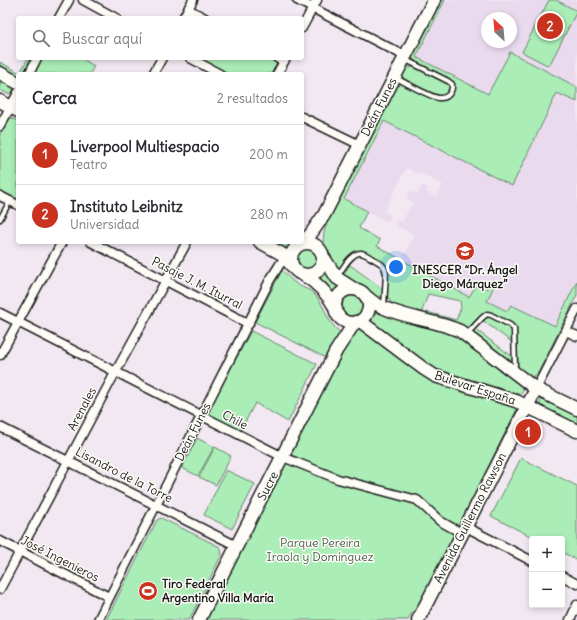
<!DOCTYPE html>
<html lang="es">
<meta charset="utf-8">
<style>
body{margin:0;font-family:Delius,sans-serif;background:#f7f7f7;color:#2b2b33}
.controls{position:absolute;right:12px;bottom:12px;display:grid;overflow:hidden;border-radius:4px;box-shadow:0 2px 6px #0003}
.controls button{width:36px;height:36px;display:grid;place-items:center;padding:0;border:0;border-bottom:1px solid #e1e1e2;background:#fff;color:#2b2b33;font:20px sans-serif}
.compass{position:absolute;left:481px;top:12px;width:36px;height:36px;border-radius:50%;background:#fff;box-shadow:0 2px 6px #0003;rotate:334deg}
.you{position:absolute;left:396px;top:267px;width:14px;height:14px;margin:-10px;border:3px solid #fff;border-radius:50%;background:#1a73e8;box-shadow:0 0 0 6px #1a73e833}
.badge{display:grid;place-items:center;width:26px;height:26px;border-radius:50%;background:#c8321e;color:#fff;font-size:13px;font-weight:700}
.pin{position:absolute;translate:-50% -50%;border:2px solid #fff;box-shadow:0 1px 4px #0006}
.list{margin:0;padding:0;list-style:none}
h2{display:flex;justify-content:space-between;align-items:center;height:52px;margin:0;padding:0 16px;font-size:17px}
h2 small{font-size:13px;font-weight:400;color:#7c7c81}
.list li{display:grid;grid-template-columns:26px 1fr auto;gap:12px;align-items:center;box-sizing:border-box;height:60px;padding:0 16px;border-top:1px solid #e1e1e2}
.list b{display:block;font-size:15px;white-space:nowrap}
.list p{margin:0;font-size:13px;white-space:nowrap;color:#7c7c81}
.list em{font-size:13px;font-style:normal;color:#7c7c81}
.icon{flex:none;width:22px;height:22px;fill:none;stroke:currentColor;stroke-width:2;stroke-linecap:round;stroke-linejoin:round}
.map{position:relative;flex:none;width:577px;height:620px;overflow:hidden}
.search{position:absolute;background:#fff;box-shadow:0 2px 6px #0003;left:16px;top:16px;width:288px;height:44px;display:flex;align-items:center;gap:10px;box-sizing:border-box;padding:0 14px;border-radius:4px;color:#7c7c81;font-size:15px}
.panel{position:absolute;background:#fff;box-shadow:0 2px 6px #0003;left:16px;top:72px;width:288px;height:172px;border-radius:4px}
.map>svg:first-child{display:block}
</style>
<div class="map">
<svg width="577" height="620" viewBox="0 0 577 620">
<rect width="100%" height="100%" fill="#f2e8f2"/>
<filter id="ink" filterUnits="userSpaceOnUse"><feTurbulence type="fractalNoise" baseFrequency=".025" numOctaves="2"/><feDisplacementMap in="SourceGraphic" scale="8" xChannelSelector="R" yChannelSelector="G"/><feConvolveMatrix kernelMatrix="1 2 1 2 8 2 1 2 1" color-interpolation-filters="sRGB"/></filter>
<g filter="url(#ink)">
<path fill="#eadaee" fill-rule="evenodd" d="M445,0h132v87l-67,-35 -22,42 -72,-37zM487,18h24v24h-24z
M558,92l19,10v179l-22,45 -44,-21 -3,6 -22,-10 8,-15 -3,-2 -3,6 -18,8 -46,-25 -22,-14 12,-24 -19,-10 3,-5 4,2 11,-20 -7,-4 4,-7 7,3 5,-9 6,3 -2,4 10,5 7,-12 -24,-12 -2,1 -10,-6 -23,43 7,4 -4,7 -43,-23 40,-78 128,64z"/>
<path fill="#abedb7" stroke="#64846a" d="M437,0h8l-29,57 72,37 22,-42 67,35v15l-20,-9 -45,93 -128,-65 -40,78 23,12 -8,17 21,12 -3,6 92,51 8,-13 11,5 3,-5 3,2 -7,15 20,10 4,-6 44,21 22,-45v14l-39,78 -5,4 -6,-1 -9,-8 -1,-34 -2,-8 -25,-13 -22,16 -42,-14 1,-3 29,8 5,-12 -1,-7 -32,-7 -7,20 -27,-8 -7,-9c-1,-20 9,-28 -14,-40 -4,-2 -9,-5 -14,-6l-8,4 -12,16c-15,-19 -21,-29 -10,-52l78,-152 4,1 4,-8 -3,-2 6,-22z
M549,0h7l21,11 -28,55 -27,-14z
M28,58h3l-8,16h-5v3l-18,-9v-6l20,11z
M42,58h39l13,8 -4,8h-57z
M199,58h69l10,5 -6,11h-43z
M0,78l14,9 -2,6 -4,1 -8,-4z
M9,117l9,4v80l-18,-9v-58z
M269,242h23l-4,5 -5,2z
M297 258a11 11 0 1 1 22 0a11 11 0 1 1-22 0Z
M350,265l33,24 -2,10 -2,1 -8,-5 -9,-9 -8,-2 -13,-7z
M282,270c4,4 8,9 13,13 7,6 13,4 21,13 10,12 11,27 24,36l-14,26 -71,-36z
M325,272l7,9 8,6 -6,7 -7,-10 -7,-6z
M341 305a11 11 0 1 1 22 0a11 11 0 1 1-22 0Z
M375,310l78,22 70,54v5l-3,4 -3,1 -80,-24 -68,-51z
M486,316c5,0 24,9 26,14 2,3 1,9 1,13l-31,-23z
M359,327l73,53 14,6 68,19 3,4 -58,117 -3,1 -40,-25 36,29 3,6 -37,72 -6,3 -4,8h-203l134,-266 17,-25z
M475,329l38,28 -1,7 -41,-31z
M251,331l66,33 -29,58 -33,-19 -14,27 -34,-17z
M542,398l35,15v14l-37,-20v-7z
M197,438l17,9 -16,29 -16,-8z
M215,447l16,9 -15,29 -17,-8z
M521,458l56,28v74l-15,-8v-13h-26l-45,-23z
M226,470l29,14 -23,45 -28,-14z
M161,518l59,29 2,7 -33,66h-83l51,-100z"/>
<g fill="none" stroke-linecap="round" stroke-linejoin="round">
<defs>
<path id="lane" d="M396,78c10,5 34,19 43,20 8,1 14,-6 13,-14l-4,-3 -44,-22
M0,219l10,-18
M337,277c5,-7 14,-25 24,-24 5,1 10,5 14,7 7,4 10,6 11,14l-2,32
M466,335l16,-17 5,-4 4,1 19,10 4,4 1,40"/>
<path id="street" d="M83,0l33,18
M297,0l108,56
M188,9l17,9
M59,18l10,-18
M183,18l10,-18
M302,28l15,-28
M190,58l30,16
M277,58l7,4
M29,74l8,-16
M153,74l9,-16
M277,74l9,-16
M302,117l58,28
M0,126l18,-33
M0,196l18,9
M91,242l158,82
M0,313l283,144 55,22 79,21 23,21 23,13
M566,331l11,5
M0,355l62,-113
M536,389l41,-80
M0,427l237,119
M466,527l66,34
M0,541l109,56
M562,576l15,8
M0,589l115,-216 72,-131
M98,620l172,-340 10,-16 15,-16
M570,620l7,-15"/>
<path id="secondary" d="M0,73l18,10
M0,101l18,10
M260,242l22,12 11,13
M291 259a16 16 0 1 1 32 0a16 16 0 1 1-32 0Z
M300,244l10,-9 14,-20 110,-215
M324,258l13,20 17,11
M302,274c16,9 26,20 34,35
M335 306a17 17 0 1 1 34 0a17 17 0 1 1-34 0Z
M367,297c19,19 67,22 93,34l76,58 41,20
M360,321l64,48 11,7 81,25 61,30
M199,620l137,-269 19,-29
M418,620l118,-231"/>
</defs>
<use href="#lane" stroke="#1c1c1c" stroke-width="7"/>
<use href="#street" stroke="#1c1c1c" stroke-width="11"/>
<use href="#secondary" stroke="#1c1c1c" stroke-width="15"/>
<use href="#lane" stroke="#fdfcf7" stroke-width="4"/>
<use href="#street" stroke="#fdfcf7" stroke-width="8"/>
<use href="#secondary" stroke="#fdfcf7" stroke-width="12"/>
</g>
</g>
<defs>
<symbol id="university-disc" viewBox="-11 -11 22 22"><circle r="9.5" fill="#c8321e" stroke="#fdfcf7"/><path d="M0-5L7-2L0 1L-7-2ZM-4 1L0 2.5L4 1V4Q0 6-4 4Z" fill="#fff"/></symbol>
<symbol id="stadium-disc" viewBox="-11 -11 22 22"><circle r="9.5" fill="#c8321e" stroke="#fdfcf7"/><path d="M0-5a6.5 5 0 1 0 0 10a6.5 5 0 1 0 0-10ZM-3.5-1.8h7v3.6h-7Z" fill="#fff"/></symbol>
</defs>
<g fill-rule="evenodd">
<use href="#university-disc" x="454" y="240" width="22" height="22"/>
<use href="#stadium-disc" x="137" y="580" width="22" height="22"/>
</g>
<g text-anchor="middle" stroke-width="3" stroke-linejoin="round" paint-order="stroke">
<g font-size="12" fill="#1c1c1c" stroke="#fdfcf7">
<text transform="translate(379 107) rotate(-63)" y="4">Deán Funes</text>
<text transform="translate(197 283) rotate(27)" y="4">Pasaje J. M. Iturral</text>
<text transform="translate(475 388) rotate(18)" y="4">Bulevar España</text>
<text transform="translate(82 409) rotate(-62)" y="4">Arenales</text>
<text transform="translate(235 420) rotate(27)" y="4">Chile</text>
<text transform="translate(193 432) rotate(-63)" y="4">Deán Funes</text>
<text transform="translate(124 475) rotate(27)" y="4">Lisandro de la Torre</text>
<text transform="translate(268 486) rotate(-63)" y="4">Sucre</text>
<text transform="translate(470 518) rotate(-63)" y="4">Avenida Guillermo Rawson</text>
<text transform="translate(60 559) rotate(27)" y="4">José Ingenieros</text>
</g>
<g font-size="12" font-weight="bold" fill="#1c1c1c" stroke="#fdfcf7">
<text x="465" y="274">INESCER “Dr. Ángel<tspan x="465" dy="14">Diego Márquez”</tspan></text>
<text x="162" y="588" text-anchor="start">Tiro Federal<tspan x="162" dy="14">Argentino Villa María</tspan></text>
</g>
<g font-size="12" fill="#475b4a" stroke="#fdfcf7">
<text x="320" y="547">Parque Pereira<tspan x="320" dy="14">Iraola y Domínguez</tspan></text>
</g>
</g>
</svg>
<div class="controls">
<button>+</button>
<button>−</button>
</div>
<svg class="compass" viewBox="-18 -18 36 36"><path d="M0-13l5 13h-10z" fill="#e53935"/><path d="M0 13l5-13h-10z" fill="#7c7c81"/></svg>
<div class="you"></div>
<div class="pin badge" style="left:528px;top:432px">1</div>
<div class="pin badge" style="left:550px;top:26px">2</div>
<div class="search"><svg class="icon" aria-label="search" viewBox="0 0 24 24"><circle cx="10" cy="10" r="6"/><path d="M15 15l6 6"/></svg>Buscar aquí</div>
<section class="panel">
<h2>Cerca<small>2 resultados</small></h2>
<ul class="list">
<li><span class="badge">1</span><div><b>Liverpool Multiespacio</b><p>Teatro</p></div><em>200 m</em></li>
<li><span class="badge">2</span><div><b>Instituto Leibnitz</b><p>Universidad</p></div><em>280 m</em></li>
</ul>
</section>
</div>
